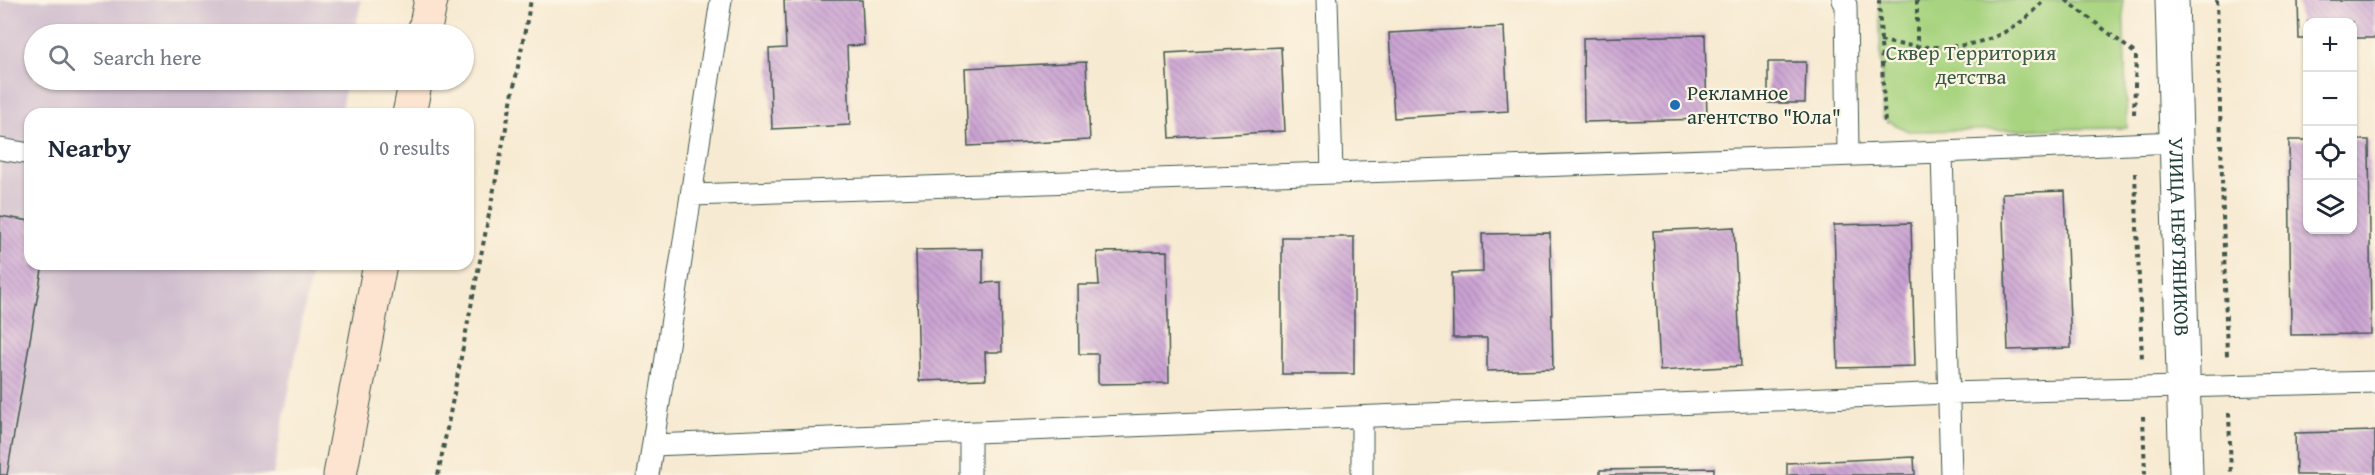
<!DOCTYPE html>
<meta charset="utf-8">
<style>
body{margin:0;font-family:"Gentium Book Plus",serif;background:#f6f6f7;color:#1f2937}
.controls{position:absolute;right:18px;top:18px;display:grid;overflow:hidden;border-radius:12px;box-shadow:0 2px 4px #0004}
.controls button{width:54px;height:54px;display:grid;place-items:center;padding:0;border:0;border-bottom:2px solid #e0e1e3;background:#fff;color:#1f2937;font:30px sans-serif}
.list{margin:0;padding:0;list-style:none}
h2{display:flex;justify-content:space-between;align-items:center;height:78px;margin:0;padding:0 24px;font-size:26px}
h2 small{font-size:20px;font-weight:400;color:#747a83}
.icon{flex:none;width:33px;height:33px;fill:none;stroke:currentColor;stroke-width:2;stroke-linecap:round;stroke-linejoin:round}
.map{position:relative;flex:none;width:2375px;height:475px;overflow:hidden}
.search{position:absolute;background:#fff;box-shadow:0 2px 4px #0004;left:24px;top:24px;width:450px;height:66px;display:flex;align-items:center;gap:15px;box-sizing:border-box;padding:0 21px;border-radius:33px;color:#747a83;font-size:22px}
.panel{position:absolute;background:#fff;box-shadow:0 2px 4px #0004;left:24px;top:108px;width:450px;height:162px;border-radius:18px}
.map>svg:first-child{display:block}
</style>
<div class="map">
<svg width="2375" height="475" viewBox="0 0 2375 475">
<defs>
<pattern id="building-back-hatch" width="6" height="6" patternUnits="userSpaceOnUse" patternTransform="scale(1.5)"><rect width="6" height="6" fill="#cba3d3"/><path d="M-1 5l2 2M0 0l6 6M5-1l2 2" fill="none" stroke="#a486ac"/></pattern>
</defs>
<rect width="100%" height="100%" fill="#fcf5e5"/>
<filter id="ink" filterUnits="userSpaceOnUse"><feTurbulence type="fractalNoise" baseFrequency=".0167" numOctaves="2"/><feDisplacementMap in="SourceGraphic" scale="12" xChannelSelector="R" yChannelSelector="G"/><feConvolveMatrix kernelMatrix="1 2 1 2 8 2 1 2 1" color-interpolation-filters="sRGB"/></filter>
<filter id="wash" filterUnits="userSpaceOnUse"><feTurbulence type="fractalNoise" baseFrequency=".008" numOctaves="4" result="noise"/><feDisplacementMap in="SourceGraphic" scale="24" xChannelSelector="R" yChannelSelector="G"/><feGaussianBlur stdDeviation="1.35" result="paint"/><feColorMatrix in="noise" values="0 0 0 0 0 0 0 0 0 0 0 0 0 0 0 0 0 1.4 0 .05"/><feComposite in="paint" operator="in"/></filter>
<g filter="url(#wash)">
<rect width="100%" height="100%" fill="#f7ead2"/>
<path fill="#cfbdce" d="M0,0h361l-6,34h-321v46h313l-7,34h-310v150h283l-40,211h-273z"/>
<path fill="#a8d480" stroke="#64885a" stroke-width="1.5" d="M1879,0h244l4,128 -219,3 -25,-13z"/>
<g id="blocks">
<path fill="url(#building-back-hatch)" d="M784,0h78l2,45 -17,1 3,79 -78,4 -3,-80 17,-1z
M2298,0h77v38h-23v-16h-44v17h-9z
M1504,27l4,84 -114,7 -5,-85z
M1705,35l2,84 -123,3 -1,-84z
M1281,47l4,84 -115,7 -4,-85z
M1086,62l4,78 -122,6 -3,-78z
M1768,62h38l-1,41h-37z
M2289,140h19v90h44v-90h17l2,194 -80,1z
M2065,191l6,157 -63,2 -6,-157z
M0,216l30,5v43h13l-36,211h-7z
M1911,223l4,143 -77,2 -4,-143z
M1734,227l7,139 -81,5 -7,-140z
M1550,233l3,136 -66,2v-33h-34l-1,-65 31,-1 -1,-38z
M1282,237h72v137h-72z
M983,249v34l18,-1 1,70h-17l1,27 -67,2 -3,-131z
M1167,251l2,132 -71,1v-30h-19l-1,-69h21l-2,-33z
M2375,431v44h-79l-1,-42z
M1914,457l1,18h-128v-12z
M1714,468v7h-114v-5z"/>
</g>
</g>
<g filter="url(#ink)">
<use href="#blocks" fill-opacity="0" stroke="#3f574c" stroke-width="1.5"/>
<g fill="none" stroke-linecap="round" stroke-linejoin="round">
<defs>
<path id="lane" d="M1327,0l5,172
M1843,0l3,5 2,149
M0,149l30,5
M1942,152l234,-10
M693,195l1249,-43 9,323
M1362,418v57
M653,445l1296,-52 426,-11
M648,475l73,-475
M970,475v-42"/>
<g id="street">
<path id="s1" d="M2172,0l14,475"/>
</g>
<path id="secondary" d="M424,34l7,-34
M409,114l7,-34
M340,475l40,-211"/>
</defs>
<use href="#lane" stroke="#3f574c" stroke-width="23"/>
<use href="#street" stroke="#3f574c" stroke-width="35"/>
<use href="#secondary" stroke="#3f574c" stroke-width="35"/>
<path stroke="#3f574c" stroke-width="4" stroke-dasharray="4.5 4.5" stroke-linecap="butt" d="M1879,0l6,126
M1917,0v49
M2066,0l70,54
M2217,0l10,357
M1880,41c61,12 122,10 164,-41
M2134,114l2,-58
M2135,173l7,187
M2229,413l2,62
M2143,416l2,59
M438,475l93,-475"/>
<use href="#lane" stroke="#fff" stroke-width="21"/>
<use href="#street" stroke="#fff" stroke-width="33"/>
<use href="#secondary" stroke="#fde4d0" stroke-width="33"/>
</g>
</g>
<circle fill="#1f6fb2" stroke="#fcf5e5" stroke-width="2" cx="1675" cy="105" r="6"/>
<g text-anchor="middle" stroke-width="4.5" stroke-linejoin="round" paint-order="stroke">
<g font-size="21" fill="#3a5b43" stroke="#fcf5e5">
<text x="1971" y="60">Сквер Территория<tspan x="1971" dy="24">детства</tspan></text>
</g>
<g font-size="21" fill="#1f3d34" stroke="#fcf5e5" text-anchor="start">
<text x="1687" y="100">Рекламное<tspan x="1687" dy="24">агентство "Юла"</tspan></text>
</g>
<g font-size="21" fill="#1f3d34" stroke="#fcf5e5">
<text dy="7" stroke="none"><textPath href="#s1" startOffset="237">УЛИЦА НЕФТЯНИКОВ</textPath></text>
</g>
</g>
</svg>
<div class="controls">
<button>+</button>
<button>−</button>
<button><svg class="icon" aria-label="locate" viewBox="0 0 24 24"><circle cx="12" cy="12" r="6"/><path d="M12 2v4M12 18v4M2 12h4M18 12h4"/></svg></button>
<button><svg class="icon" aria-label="layers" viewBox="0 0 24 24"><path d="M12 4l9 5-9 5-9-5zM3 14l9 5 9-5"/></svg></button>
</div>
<div class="search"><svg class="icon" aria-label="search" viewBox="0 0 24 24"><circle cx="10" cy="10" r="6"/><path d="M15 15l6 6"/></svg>Search here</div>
<section class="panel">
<h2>Nearby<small>0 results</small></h2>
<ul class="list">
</ul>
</section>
</div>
